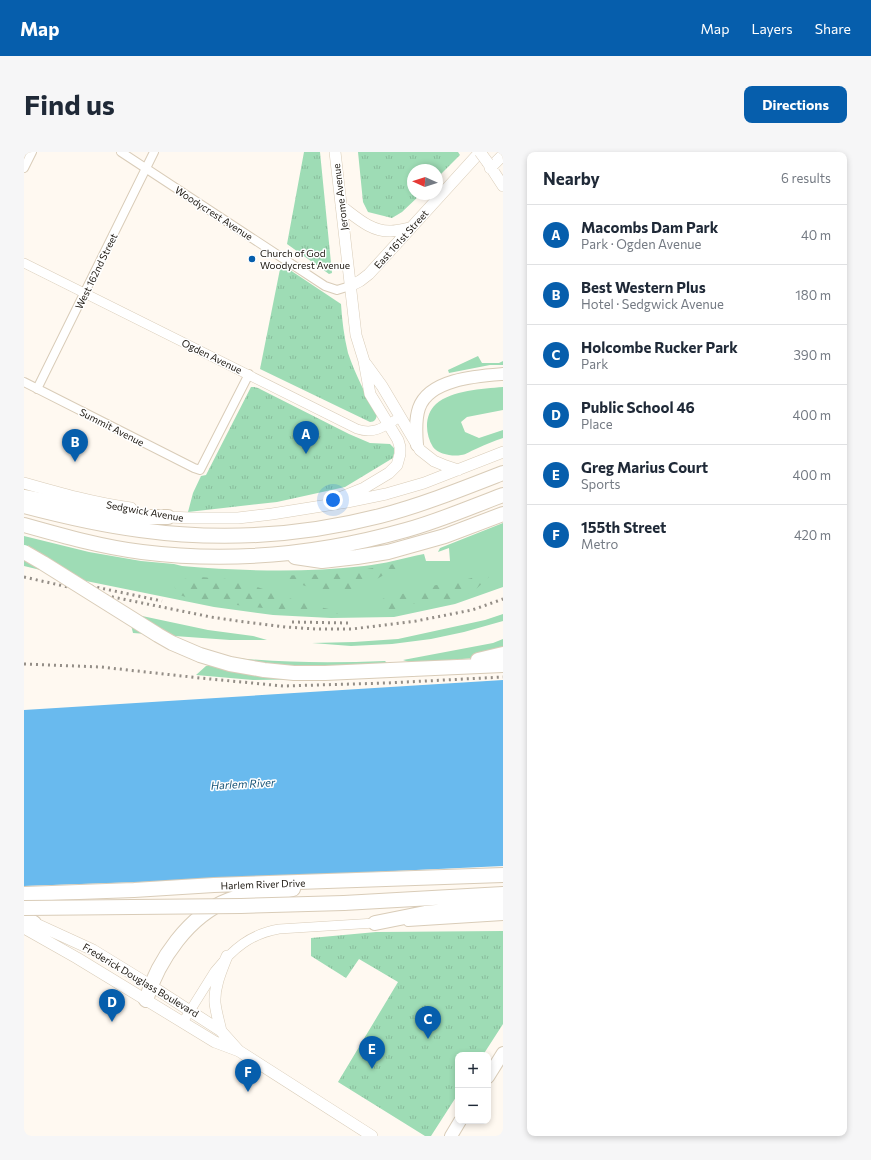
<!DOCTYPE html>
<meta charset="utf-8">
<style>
body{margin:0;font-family:Commissioner,sans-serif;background:#f6f6f7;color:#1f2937}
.controls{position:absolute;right:12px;bottom:12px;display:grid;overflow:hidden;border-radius:8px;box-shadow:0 2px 6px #0003}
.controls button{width:36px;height:36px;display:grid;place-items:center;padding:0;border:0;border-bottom:1px solid #e0e1e3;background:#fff;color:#1f2937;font:20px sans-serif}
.compass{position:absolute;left:383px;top:12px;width:36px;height:36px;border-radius:50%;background:#fff;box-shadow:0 2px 6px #0003;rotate:273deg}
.you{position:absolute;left:309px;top:348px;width:14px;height:14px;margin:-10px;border:3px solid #fff;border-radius:50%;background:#1a73e8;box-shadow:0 0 0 6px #1a73e833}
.badge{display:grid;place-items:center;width:26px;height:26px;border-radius:50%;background:#065eac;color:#fff;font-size:13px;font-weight:700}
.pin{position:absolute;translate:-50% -33px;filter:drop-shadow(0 1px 2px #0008)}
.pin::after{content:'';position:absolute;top:21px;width:14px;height:12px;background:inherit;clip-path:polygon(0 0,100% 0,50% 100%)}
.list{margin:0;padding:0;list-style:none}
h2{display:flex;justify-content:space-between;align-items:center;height:52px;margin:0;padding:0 16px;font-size:17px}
h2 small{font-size:13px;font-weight:400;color:#747a83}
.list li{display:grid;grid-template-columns:26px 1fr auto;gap:12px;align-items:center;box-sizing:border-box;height:60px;padding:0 16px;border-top:1px solid #e0e1e3}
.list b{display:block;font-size:15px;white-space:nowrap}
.list p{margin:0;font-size:13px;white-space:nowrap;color:#747a83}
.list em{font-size:13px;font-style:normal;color:#747a83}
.map{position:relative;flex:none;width:479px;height:984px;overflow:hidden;border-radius:8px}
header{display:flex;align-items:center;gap:24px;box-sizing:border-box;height:56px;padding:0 20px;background:#065eac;color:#fff}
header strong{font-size:19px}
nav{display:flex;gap:22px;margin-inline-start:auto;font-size:14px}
.intro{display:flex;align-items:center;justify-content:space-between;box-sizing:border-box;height:96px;padding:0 24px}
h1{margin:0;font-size:28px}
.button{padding:10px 18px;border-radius:8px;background:#065eac;color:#fff;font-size:14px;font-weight:700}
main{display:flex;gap:24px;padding:0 24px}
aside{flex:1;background:#fff;border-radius:8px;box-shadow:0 2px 6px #0003}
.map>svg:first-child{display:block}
</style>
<header>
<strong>Map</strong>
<nav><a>Map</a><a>Layers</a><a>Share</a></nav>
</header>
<div class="intro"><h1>Find us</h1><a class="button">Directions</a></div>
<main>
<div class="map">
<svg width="479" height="984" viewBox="0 0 479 984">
<defs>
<pattern id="forest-firs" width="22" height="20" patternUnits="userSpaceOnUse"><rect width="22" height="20" fill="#9edcb5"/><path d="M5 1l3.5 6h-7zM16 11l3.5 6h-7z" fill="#88bc9b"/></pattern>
<pattern id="park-tufts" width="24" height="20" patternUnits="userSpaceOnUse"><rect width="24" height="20" fill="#9edcb5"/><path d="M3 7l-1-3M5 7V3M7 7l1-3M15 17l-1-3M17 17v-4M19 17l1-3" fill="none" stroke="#88bc9b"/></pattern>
</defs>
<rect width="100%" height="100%" fill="#fff9f1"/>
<path fill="#9edcb5" d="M454,204l4,7h17l4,-2v4h-13l-41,8 -1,-3z
M479,235v23l-36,7 -6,5 4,10 14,6 24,-8v8c-9,3 -17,6 -25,10 -6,2 -12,7 -17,7 -8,2 -23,-1 -28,-8 -8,-13 -9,-32 3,-43 16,-14 46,-15 67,-17z
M479,371v64l-48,17 -61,13 -63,1 -58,-3 -59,-8 -128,-26 -62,-15v-30l65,16 52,9 33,3 8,2c60,5 122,7 182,0 20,-2 40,-8 60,-12l2,7h24l-1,-13 -11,4 2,-4z
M104,461l80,17 45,6 14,4h-37l-97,-7z
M479,462v7l-39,11 -33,7 -39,5 -41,2 -39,-3 42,-1 44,-3 87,-19z
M479,487v10l-28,9 -63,5 -9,-3 90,-17z
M212,506c50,5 99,5 149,3l6,6 -72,12 -66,1 -57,-5 10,-9z"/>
<path fill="url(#forest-firs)" d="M376,411l5,2 -4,6 -14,2 -15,9 -25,9h-16l-20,-3 -34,-12 68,-3z
M463,422l2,3 -15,14 -29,11 -33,2 -17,7 -14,-1 -6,-8 15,-6 17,-3 17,-6 32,-5z
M175,425c14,1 27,1 40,4 9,2 18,6 27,9 28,10 56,20 86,22l-2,3 -87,-7 -69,-8 -17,-6 -3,-9 10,-6z"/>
<path fill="url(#park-tufts)" d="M280,0h16l12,121 -3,1 -42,-30z
M334,0h100l2,3 -23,23v-8h-24v24h8l-19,18 -10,6 -24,-6 -5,-10z
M257,112l60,40c1,16 3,33 7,49 7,21 18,42 29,62 -1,4 -2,7 -7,7l-110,-53z
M227,235h3l4,1 91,46 21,9 20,1 5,5 -2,9 -48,29 -68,15 -89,10 5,-19 8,-17 5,-1z
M479,779v93l-20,31h-25v39l-27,42h-6l-87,-54 60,-100 -39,-23 -13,19 -35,-22v-18l65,-6z"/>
<path fill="#69baee" d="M479,528v186l-305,14 -174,6v-176z"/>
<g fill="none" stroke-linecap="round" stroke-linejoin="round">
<defs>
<path id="minor" d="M97,0l204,134 12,4 13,-4
M0,16l8,-16
M0,230l170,86 6,2 49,-96
M13,237l117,-237
M384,770l95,-6"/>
<path id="tertiary" d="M0,111l333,166c18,6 28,-3 43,-12
M159,870l32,-51c18,-22 35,-37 64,-42l96,-6"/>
<path id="secondary" d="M464,11l15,23
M466,16l13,-13
M317,54c15,11 30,26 50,25 7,0 13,-2 19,-3
M326,134l10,-5 9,-7 111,-122
M342,212l16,22 38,64 14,11 12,5 12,4
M0,331c35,10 70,20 107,25
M310,348l30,-12 25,-15 8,-8 3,-11v-7l-2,-7 -28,-46 -6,-33 -8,-26 -21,-183
M137,363l7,2 23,1h47l34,-4 75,-12 39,-8 38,-11 79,-31
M0,776l53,30 138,84 24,9 133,85
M6,777l4,-6 59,27 57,35 71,46 17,19
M197,879c-2,-9 -5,-19 -6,-28 -1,-16 6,-32 12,-47"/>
<path id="primary" d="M393,293c-1,-12 -2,-25 2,-37 10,-29 58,-32 84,-34
M464,925l15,-24
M427,984l9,-15"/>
<path id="motorway" d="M0,345l74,14 46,6h24
M0,354c38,10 77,19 116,24 80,11 162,6 240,-14 42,-11 82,-27 123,-43
M0,373c39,11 78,22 118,27 88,11 179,2 264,-22 33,-9 65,-23 97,-35
M271,405l27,4 35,-4 31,-5 57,-16 58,-22
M454,508l25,-6
M388,517l91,-4
M0,742l110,-4 80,-5 289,-10
M320,751l159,-9
M0,766l10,5
M351,771l50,-10 78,-7
M122,848c12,-40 43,-85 83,-100 13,-5 27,-4 40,-6 8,-1 16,-3 24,-5"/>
</defs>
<use href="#minor" stroke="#d9ccb8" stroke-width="10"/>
<use href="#tertiary" stroke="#d9ccb8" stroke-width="10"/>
<use href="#secondary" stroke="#d9ccb8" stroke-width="12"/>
<use href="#primary" stroke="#d9ccb8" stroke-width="14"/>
<use href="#motorway" stroke="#d9ccb8" stroke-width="16"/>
<use href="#minor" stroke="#fff" stroke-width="8"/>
<use href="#tertiary" stroke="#fff" stroke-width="9"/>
<use href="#secondary" stroke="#fff" stroke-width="11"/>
<use href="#primary" stroke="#fff" stroke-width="12"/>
<use href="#motorway" stroke="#fff" stroke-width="14"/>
<path stroke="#948e87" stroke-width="3" stroke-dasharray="2 4" stroke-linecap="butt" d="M0,425l84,19 103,21 27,4 48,6 30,2h36l64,-8 56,-11 31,-11
M38,428l100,21
M268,470l56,1
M0,512l77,3 99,11 83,8 104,-3 116,-6"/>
<defs>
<path id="secondary-bridge" d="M456,0l8,11"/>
<path id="motorway-bridge" d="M0,400l19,11 115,72 14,8 28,12 30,9 34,6 30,3h31l87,-4
M0,756l217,-2 103,-3"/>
</defs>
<use href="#secondary-bridge" stroke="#d9ccb8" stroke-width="12" stroke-linecap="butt"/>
<use href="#motorway-bridge" stroke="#d9ccb8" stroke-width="16" stroke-linecap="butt"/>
<use href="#secondary-bridge" stroke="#fff" stroke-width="11"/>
<use href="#motorway-bridge" stroke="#fff" stroke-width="14"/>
</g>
<circle fill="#065eac" stroke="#fff" stroke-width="1.5" cx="228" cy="107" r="4"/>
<g text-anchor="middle" stroke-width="3" stroke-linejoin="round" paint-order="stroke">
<g font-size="10" fill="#1c1710" stroke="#fff">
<text transform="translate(316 45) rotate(-97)" y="4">Jerome Avenue</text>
<text transform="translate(190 61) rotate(33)" y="4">Woodycrest Avenue</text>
<text transform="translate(377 87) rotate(-48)" y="4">East 161st Street</text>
<text transform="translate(72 119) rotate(-64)" y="4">West 162nd Street</text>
<text transform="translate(188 204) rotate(26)" y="4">Ogden Avenue</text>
<text transform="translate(88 275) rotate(27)" y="4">Summit Avenue</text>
<text transform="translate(121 359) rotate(10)" y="4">Sedgwick Avenue</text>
<text transform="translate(239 732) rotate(-2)" y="4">Harlem River Drive</text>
<text transform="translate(117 828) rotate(31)" y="4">Frederick Douglass Boulevard</text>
</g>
<g font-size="10" fill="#1c1710" stroke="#fff" text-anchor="start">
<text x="236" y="105">Church of God<tspan x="236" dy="12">Woodycrest Avenue</tspan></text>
</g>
<g font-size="11" font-style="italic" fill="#175477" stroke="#fff">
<text transform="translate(219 632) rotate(-3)" y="4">Harlem River</text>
</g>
</g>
</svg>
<div class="controls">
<button>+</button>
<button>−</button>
</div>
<svg class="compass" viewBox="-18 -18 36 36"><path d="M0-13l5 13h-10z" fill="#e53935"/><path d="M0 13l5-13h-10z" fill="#747a83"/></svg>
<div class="you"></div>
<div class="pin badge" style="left:282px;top:302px">A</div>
<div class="pin badge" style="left:51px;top:310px">B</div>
<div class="pin badge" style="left:404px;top:887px">C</div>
<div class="pin badge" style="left:88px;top:870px">D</div>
<div class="pin badge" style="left:348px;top:917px">E</div>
<div class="pin badge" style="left:224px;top:940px">F</div>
</div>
<aside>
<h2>Nearby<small>6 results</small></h2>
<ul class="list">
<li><span class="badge">A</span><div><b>Macombs Dam Park</b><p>Park · Ogden Avenue</p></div><em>40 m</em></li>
<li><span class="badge">B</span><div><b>Best Western Plus</b><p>Hotel · Sedgwick Avenue</p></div><em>180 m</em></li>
<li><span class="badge">C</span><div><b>Holcombe Rucker Park</b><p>Park</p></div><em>390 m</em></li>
<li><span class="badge">D</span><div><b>Public School 46</b><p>Place</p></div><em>400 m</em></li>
<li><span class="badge">E</span><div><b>Greg Marius Court</b><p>Sports</p></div><em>400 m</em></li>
<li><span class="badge">F</span><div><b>155th Street</b><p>Metro</p></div><em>420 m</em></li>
</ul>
</aside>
</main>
